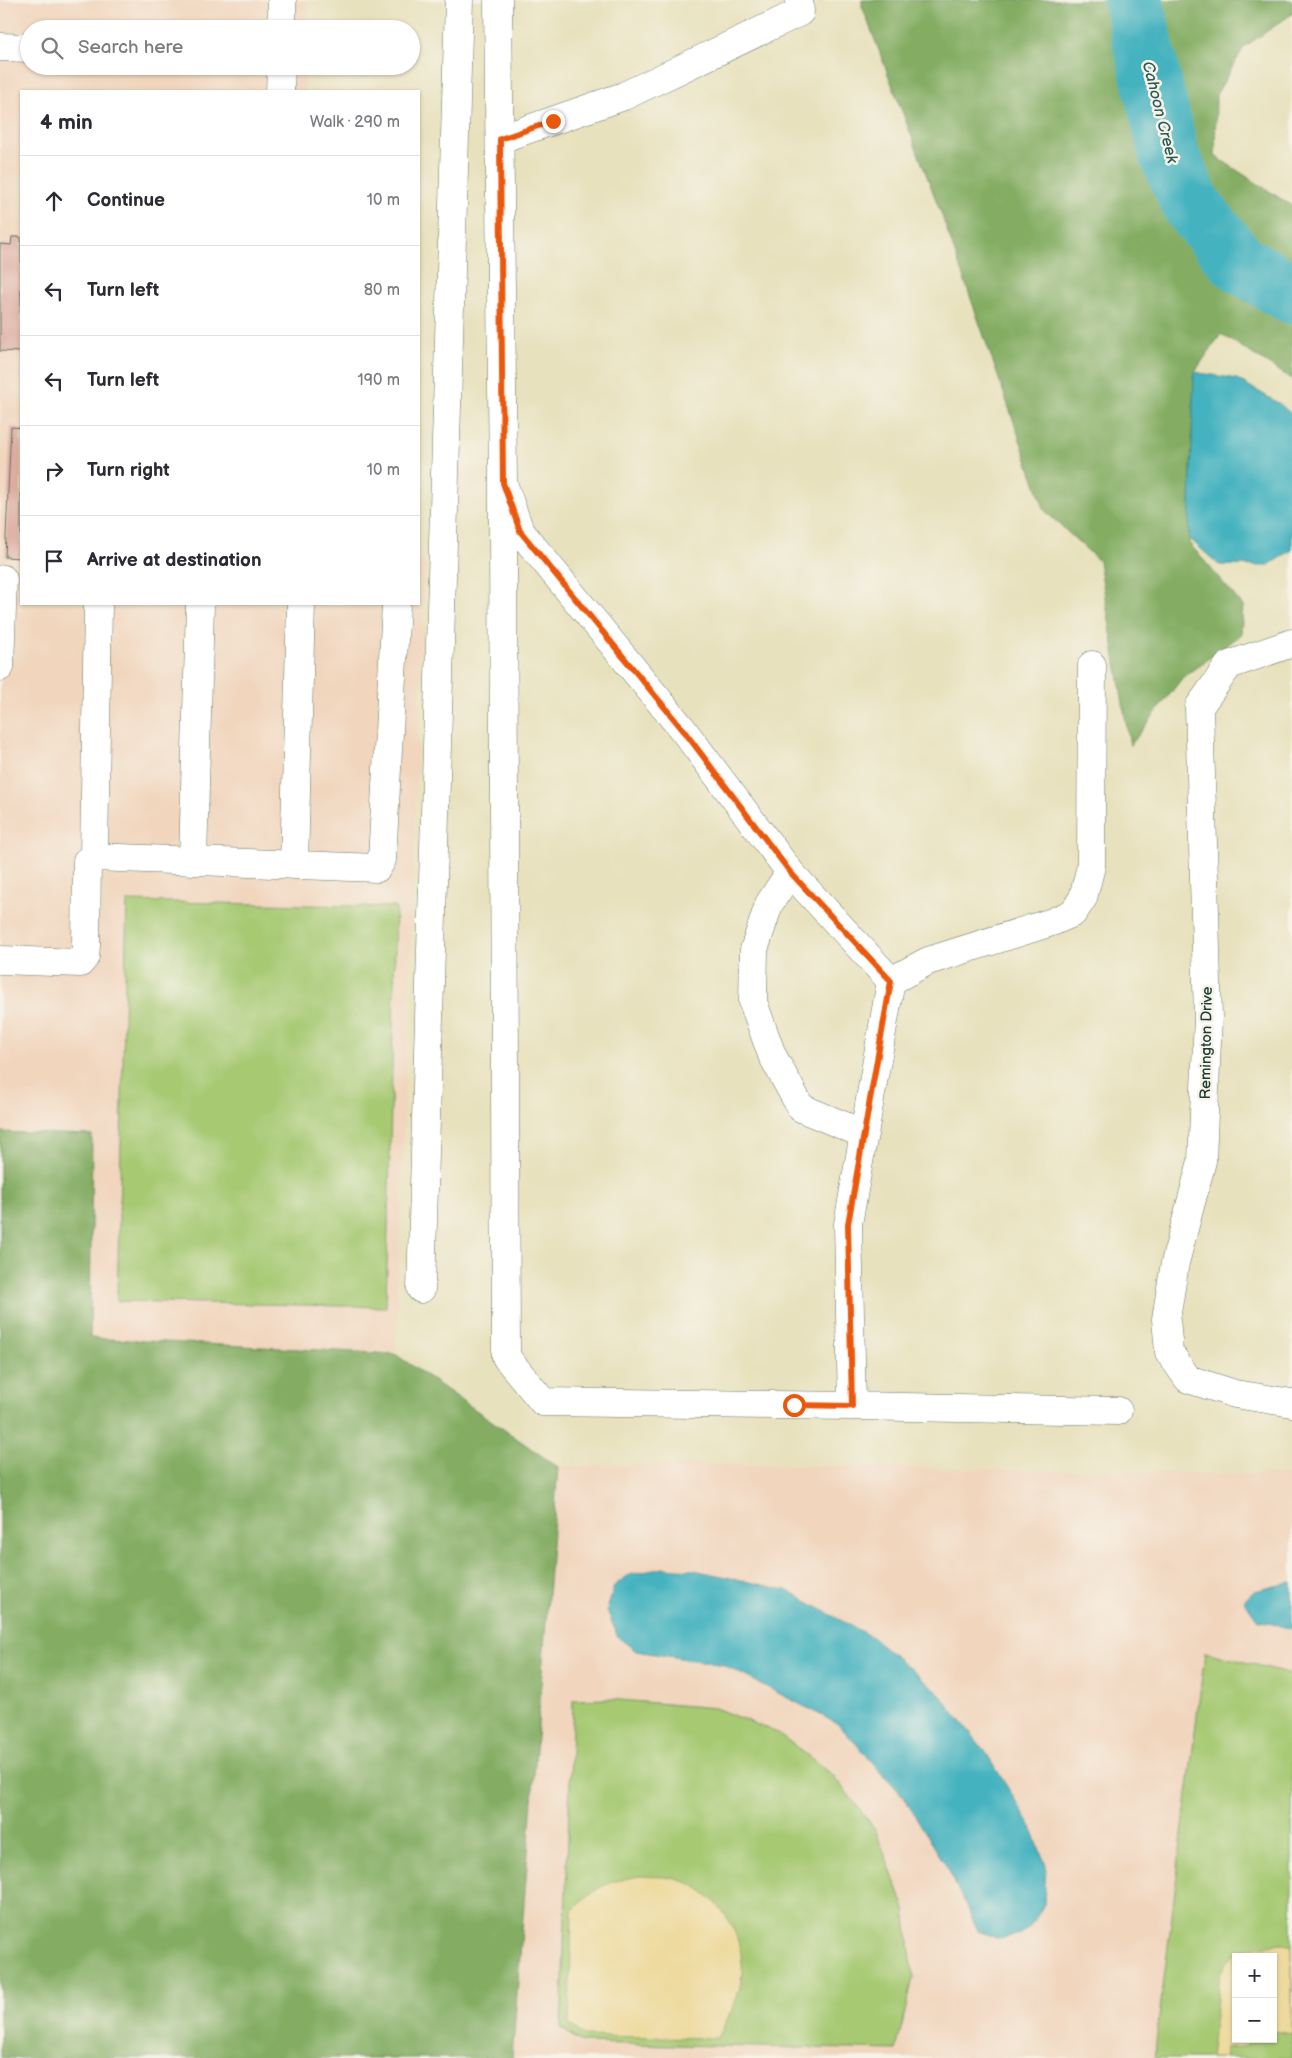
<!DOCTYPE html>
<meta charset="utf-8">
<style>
body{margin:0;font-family:"Balsamiq Sans",sans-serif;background:#f7f7f7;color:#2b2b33}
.controls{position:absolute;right:15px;bottom:15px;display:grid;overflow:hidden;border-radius:0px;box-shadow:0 1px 4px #0004}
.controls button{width:45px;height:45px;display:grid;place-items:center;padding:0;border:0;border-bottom:1px solid #e1e1e2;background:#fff;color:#2b2b33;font:25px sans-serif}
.stop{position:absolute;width:15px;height:15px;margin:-11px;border:4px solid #ea580c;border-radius:50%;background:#fff}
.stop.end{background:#ea580c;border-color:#fff;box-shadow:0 1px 5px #0008}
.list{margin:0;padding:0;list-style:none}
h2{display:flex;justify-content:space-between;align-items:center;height:65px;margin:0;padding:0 20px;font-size:21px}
h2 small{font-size:16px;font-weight:400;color:#7c7c81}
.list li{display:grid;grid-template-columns:32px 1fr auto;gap:15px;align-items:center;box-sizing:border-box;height:90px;padding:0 20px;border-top:1px solid #e1e1e2}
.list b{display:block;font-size:19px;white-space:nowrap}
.list em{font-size:16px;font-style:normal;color:#7c7c81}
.icon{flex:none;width:28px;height:28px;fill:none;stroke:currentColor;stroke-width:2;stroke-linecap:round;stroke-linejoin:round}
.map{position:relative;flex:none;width:1292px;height:2058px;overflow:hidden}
.search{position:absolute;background:#fff;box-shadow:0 1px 4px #0004;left:20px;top:20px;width:400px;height:55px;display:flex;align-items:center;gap:12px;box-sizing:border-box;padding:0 18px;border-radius:28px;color:#7c7c81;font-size:19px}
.panel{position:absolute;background:#fff;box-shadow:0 1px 4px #0004;left:20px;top:90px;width:400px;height:515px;border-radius:0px}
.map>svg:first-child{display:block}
</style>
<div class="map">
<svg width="1292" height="2058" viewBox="0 0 1292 2058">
<rect width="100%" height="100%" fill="#f7f3e8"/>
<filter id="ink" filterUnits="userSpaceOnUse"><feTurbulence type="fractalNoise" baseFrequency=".02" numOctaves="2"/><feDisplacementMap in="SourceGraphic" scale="10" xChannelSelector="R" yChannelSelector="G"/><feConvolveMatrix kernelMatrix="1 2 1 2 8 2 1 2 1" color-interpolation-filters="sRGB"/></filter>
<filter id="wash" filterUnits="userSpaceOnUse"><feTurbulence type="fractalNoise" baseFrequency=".0096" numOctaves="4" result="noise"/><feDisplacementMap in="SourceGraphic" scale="20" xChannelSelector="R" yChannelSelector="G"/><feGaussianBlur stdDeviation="1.12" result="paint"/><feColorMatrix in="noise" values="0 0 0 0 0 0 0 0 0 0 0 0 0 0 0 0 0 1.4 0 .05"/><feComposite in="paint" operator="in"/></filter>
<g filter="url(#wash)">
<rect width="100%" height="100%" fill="#e8e1bd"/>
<path fill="#f1d5bd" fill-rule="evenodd" d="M0,0h308l-1,29h-278v37h277l-1,25h-284v513h398v-43h6l-30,793 -306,-16 3,-203 -92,-3z
M691,1464l601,11v583h-780l46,-591zM1236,1957h37v82h-37z"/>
<path fill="#a6c972" stroke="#628353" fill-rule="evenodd" d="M127,901l269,6 -10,400 -269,-6z
M1205,1652l87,22v384h-138zM1236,1957h37v82h-37z
M608,1699l107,9 63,25 55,42 42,54 30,80 8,69 -17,72 -314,-7 -21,-15 12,-328z"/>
<path fill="#84ad64" stroke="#52754c" d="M862,0h430v14l-48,33 -28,48 -1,61 77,50v173l-71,-45 -27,39 -5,170 54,63 -2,29 -58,42 -53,69 -31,-185 -54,-50 -104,-298 -79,-207z
M0,1132l92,3 -2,203 305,16 163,113 -46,591h-512z"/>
<path fill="#eeda9e" stroke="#868c69" d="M640,1876c10,1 21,0 31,2 44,7 74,54 71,96 -1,22 -15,45 -24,64l-133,-2 -16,-12 3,-113c24,-25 34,-29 68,-35z
M1284,1944l8,2v88l-19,-3v-74h-37v82h16l-7,8 -20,1 -1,10h-14l10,-85c13,-26 37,-28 64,-29z"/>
<path fill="#44b2bf" stroke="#32787a" d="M1194,372l43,7 43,25 12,11v135l-25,16 -48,-1 -30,-27z
M663,1568l31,2 92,20 87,48 63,52 49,61 44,71 17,44 -2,38 -12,21 -11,9 -22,5 -21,-8 -30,-62 -45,-73 -65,-72 -114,-59 -88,-14 -18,-14 -11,-27 7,-24 15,-11z
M1292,1582v47l-34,-9 -14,-19 10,-10z"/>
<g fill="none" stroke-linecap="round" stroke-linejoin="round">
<path stroke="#44b2bf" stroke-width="60" d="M1133,0l36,155 23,51 46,56 54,32"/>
</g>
<g id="blocks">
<path fill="#ddaba0" d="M12,237h9v115l-21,-1v-107l11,1z
M11,427l10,1v130l-16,-1z"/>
</g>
</g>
<g filter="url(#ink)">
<use href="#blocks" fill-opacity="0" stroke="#657664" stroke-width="1"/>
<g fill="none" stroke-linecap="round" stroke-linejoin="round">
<defs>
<path id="minor" d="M498,0l5,483v40l3,834 37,45 309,4 -4,-182 43,-243 -101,-109 -106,-141 -164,-200 -17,-48
M282,29v-29
M0,47l29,1
M280,91l1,-25
M500,139l124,-43 176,-84 -1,-12
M1292,643l-63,22 -30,42 9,310 -6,144 -27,102 -9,56 3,33 19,27 47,15 57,9
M0,667l3,-88
M94,857l4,-253
M193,861l7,-257
M294,865l7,-261
M790,872l-21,32 -15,46 -1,52 19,53 29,53 63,26
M0,960l80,3 5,-6 1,-12 1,-84 7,-4 283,11 5,-8 14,-256
M891,981l37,-20 124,-39 21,-9 10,-15 8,-32 1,-201
M421,1289l38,-1289
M852,1406l266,5"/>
</defs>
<use href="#minor" stroke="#657664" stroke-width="29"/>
<use href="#minor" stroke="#fff" stroke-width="28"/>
</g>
</g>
<g fill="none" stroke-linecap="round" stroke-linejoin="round" filter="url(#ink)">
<path stroke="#ea580c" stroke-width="6" d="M553,121l-53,18 3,344 17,48 164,200 106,141 101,109 -43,243 4,182 -58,-1"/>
</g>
<g text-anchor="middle" stroke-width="5" stroke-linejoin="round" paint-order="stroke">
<g font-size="15" fill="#1f3d34" stroke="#f7f3e8">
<text transform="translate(1206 1043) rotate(-89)" y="5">Remington Drive</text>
</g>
<g font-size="16" font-style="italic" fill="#285a57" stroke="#f7f3e8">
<text transform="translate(1161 112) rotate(76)" y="6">Cahoon Creek</text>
</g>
</g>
</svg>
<div class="controls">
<button>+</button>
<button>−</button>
</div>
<div class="stop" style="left:794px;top:1405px"></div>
<div class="stop end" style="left:553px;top:121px"></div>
<div class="search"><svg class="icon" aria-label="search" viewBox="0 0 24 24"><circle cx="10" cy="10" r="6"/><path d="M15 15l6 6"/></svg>Search here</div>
<section class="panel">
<h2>4 min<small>Walk · 290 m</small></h2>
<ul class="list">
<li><svg class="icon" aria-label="ahead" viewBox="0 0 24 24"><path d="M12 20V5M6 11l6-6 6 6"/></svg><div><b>Continue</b></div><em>10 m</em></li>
<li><svg class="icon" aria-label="left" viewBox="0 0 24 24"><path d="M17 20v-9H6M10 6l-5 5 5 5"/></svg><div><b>Turn left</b></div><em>80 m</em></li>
<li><svg class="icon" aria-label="left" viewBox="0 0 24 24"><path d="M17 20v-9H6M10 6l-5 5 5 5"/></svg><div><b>Turn left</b></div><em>190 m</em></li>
<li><svg class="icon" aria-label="right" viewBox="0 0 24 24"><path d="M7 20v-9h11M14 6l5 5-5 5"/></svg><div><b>Turn right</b></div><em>10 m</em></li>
<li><svg class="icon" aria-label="arrive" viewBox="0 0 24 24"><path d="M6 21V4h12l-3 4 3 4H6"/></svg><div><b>Arrive at destination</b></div></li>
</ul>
</section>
</div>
